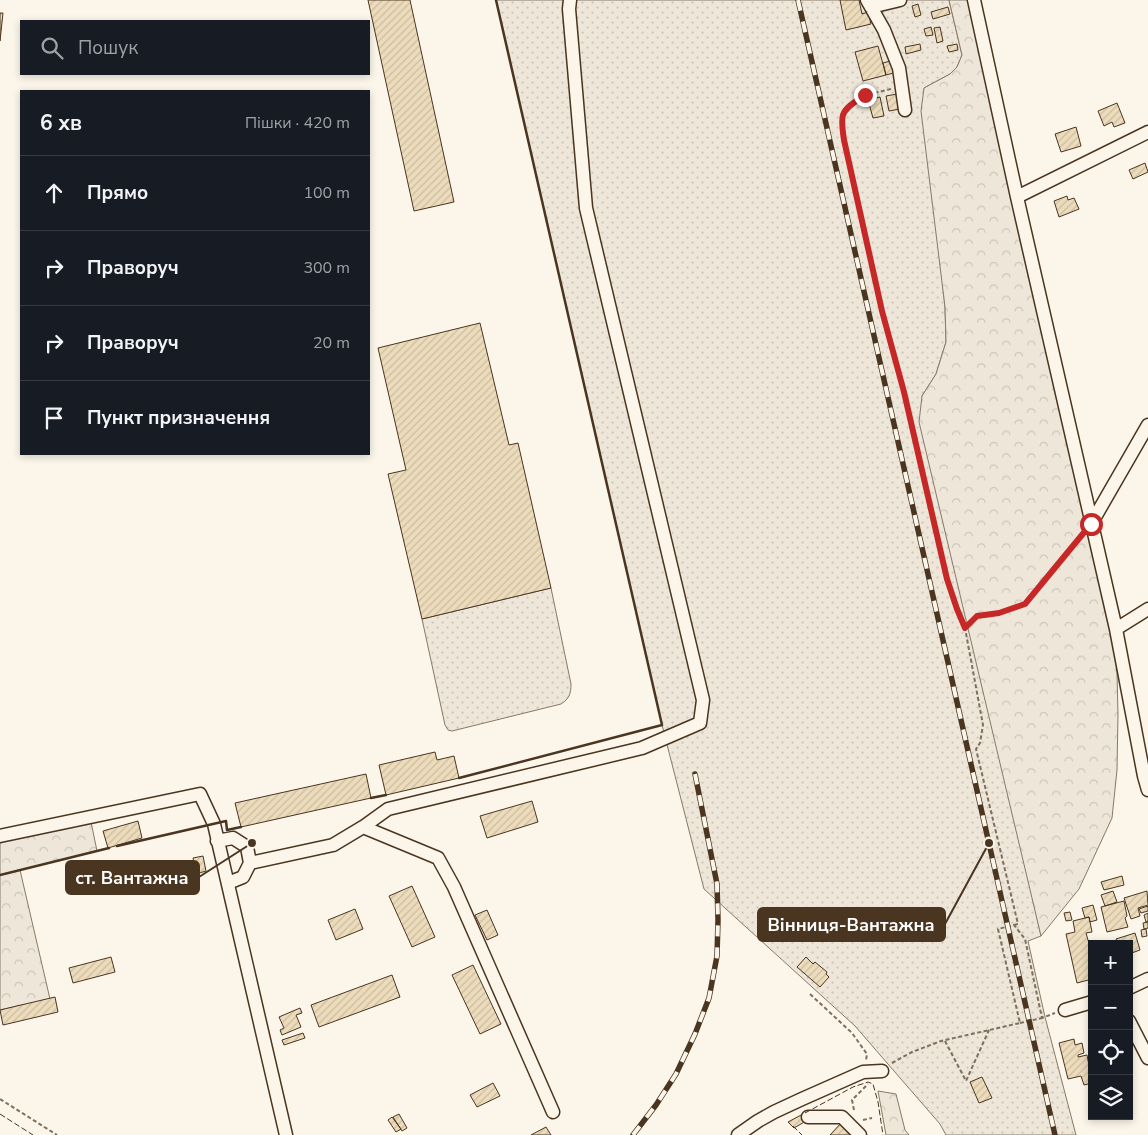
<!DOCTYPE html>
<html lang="uk">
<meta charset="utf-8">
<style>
body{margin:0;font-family:"Nunito Sans",sans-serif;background:#20242c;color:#f1f3f6}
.controls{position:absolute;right:15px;bottom:15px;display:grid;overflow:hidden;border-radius:0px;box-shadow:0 2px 8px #0003}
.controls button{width:45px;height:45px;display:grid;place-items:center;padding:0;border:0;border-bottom:1px solid #363941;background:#171b24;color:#f1f3f6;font:25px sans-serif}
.stop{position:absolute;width:15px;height:15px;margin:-11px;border:4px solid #c62828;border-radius:50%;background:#fff}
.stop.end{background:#c62828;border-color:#fff;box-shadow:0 1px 5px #0008}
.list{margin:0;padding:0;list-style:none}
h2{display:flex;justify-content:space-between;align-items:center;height:65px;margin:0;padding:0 20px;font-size:21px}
h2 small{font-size:16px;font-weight:400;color:#9ea1a6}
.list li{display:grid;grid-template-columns:32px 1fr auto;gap:15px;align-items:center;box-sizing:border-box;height:75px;padding:0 20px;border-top:1px solid #363941}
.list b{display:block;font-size:19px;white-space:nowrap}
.list em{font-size:16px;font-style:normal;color:#9ea1a6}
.icon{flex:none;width:28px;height:28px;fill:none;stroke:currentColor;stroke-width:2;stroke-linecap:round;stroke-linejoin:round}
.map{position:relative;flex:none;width:1148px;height:1135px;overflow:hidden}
.search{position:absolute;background:#171b24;box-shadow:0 2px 8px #0003;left:20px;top:20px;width:350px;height:55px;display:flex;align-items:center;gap:12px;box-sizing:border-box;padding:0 18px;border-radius:0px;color:#9ea1a6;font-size:19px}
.panel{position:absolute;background:#171b24;box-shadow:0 2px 8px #0003;left:20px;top:90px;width:350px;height:365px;border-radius:0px}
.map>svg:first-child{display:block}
</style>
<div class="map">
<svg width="1148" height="1135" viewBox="0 0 1148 1135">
<defs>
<pattern id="grass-dots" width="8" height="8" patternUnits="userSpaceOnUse" patternTransform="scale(1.25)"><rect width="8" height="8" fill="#ede6d9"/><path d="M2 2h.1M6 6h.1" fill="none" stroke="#cdc6ba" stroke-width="1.8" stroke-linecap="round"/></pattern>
<pattern id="forest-crowns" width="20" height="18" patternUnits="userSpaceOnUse" patternTransform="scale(1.25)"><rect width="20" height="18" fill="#ede6d9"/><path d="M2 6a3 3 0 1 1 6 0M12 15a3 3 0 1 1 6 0" fill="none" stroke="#cdc6ba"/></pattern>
<pattern id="building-hatch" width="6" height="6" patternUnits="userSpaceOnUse" patternTransform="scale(1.25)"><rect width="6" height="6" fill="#ecdcbc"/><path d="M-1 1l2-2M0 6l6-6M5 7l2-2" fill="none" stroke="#ccbda1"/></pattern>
</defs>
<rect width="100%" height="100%" fill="#fbf6e9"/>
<path fill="url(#grass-dots)" stroke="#887966" d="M496,0h453l13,55 -5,12 -7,7 -26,14 21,219 1,35 -10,32 -14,22 119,540 -13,5 17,76 31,118h-130l-6,-11 -85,-98 -151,-137 -42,-164z
M551,588l20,96c0,10 -2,15 -10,20l-109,27 -4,-1 -3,-5 -23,-106z"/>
<path fill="url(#forest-crowns)" stroke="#887966" d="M949,0h25l142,629 2,86 -1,55 -5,48 -33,71 -38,47 -122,-514 3,-26 14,-22 10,-32 -1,-35 -24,-196 3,-23 26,-14 7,-7 5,-12z
M90,817l7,34 -77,19 30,129 -50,11v-174z
M878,1091l18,3 9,36 4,5h-23z"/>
<path fill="url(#building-hatch)" stroke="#4a3520" d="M368,0h42l44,202 -40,9z
M840,0h19l3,14 6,-2 3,12 -25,6z
M918,4l3,11 -6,2 -3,-11z
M948,7l2,7 -17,5 -2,-7z
M0,13h3l-3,28z
M931,27l2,8 -7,1 -2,-7z
M940,27l3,14 -6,2 -3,-15z
M920,44l1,6 -15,4 -1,-7z
M957,44l1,6 -9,2 -2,-6z
M878,46l8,29 -23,6 -8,-29z
M894,60l3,12 -11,3 -3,-12z
M897,94l3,15 -11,2 -3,-15z
M880,97l4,19 -11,2 -5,-18z
M1117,103l8,20 -11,4 -2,-5 -8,4 -6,-15z
M1076,127l5,19 -20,6 -6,-18z
M1145,163l3,9 -15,7 -4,-9z
M1067,196l1,4 6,-2 5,11 -20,8 -5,-16z
M480,323l29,122 9,-2 33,145 -129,31 -34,-145 18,-4 -28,-122z
M435,752l2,8 17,-4 5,22 -73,17 -7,-30z
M366,774l5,24 -130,29 -6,-24z
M532,801l6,21 -51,16 -7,-22z
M138,821l4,17 -34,10 -5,-17z
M203,856l3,15 -10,3 -3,-16z
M1122,876l2,9 -20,5 -3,-8z
M412,886l23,51 -23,10 -23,-51z
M1113,891l4,11 -12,4 -4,-11z
M1147,891l1,14 -10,3 2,8 -9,3 -7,-21z
M1124,901l3,15 -2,2 3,9 -21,5 -6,-25z
M1093,905l4,15 -7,2 -1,-5 -4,1 -3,-10z
M1148,906v5l-7,2 -2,-4z
M355,909l8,20 -27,11 -8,-20z
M487,910l11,25 -11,5 -12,-25z
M1070,912l2,8 -6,1 -2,-8z
M1148,913v8l-2,1 -2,-7z
M1089,917l3,15 -6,1 6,21v25l-15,4 -11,-49 9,-2 -2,-11z
M1148,922v6l-4,1 -1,-6z
M1146,929l1,7 -5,1 -1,-7z
M1135,933l5,17 -11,4v-10h-11l-2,-5z
M111,957l4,15 -42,11 -4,-15z
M806,957l7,7 2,-2 12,10 -1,2 3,3 -9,10 -23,-20z
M473,965l28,59 -21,10 -28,-59z
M392,975l8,22 -81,30 -8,-22z
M55,997l3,15 -55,13 -3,-15z
M300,1008l2,5 -6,2 5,12 -19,8 -2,-5 4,-2 -5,-11z
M303,1033l2,5 -21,7 -2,-5z
M1074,1039l1,6 7,-2 2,10 -6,2v2l9,-2 3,16 2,-1v13l-8,2 -3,-9 -13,3 -9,-36z
M982,1077l10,21 -13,5 -9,-21z
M493,1083l7,13 -23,11 -7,-12z
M399,1114l8,14 -5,3 -9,-14z
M803,1114l3,7 -12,7 -6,-6z
M392,1117l9,12 -5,3 -8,-12z
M842,1122l14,13h-26z
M546,1127l5,8h-20z"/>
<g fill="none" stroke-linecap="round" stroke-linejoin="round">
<defs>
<path id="minor" d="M867,0l17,30 15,38 6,42
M974,0l43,197 99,432 28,147 4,14
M871,7l29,-7
M1017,197l131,-65
M1091,524l57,-99
M1116,629l32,-20
M363,827l75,31 16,29 99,225
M0,836l200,-42 14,30 72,311
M217,841l16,-3 14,9 3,16 -7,14 -15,6
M250,863l83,-18 30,-18 25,-18 254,-61 58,-25 3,-23 -117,-492 -17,-199 1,-9
M1129,988l19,-9
M1065,1010l27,-8
M1129,1021l19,37
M808,1117h34l18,18
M738,1135l20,-14 16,-9 28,-13 61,-27 19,-1"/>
</defs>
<use href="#minor" stroke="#4a3520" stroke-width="15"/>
<path stroke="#7f6f5c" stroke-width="2" stroke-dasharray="4 2.5" stroke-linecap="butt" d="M891,89l-26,6 -8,5 -11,10 -4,6 2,24 38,171 22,81 43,187 10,30 8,19
M1014,925l4,-1 -42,-175 4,-6 3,-18 -18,-97 12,-11 22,-4 26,-9 58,-70
M810,994l42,39 15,21 -1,6
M1020,1023l22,-5
M945,1041l21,40 23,-51
M892,1063l20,-11 29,-11 79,-18 -22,-94 16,-4 11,14 17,79 13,-5
M0,1099l57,36
M854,1110l-2,-10 16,-16
M863,1120l9,-2"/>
<use href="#minor" stroke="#fbf6e9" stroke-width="12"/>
<defs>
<path id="rail" d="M798,0l257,1135
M633,1135l23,-30 20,-31 19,-40 14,-36 8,-42 1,-36 -1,-36 -22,-110"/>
</defs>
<use href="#rail" stroke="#4a3520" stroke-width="5.5"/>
<use href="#rail" stroke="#fbf6e9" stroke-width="4" stroke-dasharray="11" stroke-linecap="butt"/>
<path stroke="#4a3520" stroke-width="1" stroke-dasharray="6 2.5" stroke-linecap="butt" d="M805,1113l48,-26 15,-5 5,2 5,18 5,33
M0,1114l33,21
M793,1126l9,9"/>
<path stroke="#4a3520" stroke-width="2.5" d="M459,778l203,-53 -166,-725
M371,798l15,-3
M117,846l109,-25 1,9 14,-3
M0,875l109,-27"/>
</g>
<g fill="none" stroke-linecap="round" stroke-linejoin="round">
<path stroke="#c62828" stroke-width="6" d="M865,95c-7,5 -19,11 -22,20 -2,6 0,18 1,25l38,171 22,81 43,187 10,30 8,19 12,-12 22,-3 26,-9 66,-80"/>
</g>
<path fill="none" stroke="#4a3520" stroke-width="2" d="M252 843L199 877M989 843L945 924"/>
<g fill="#4a3520" stroke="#fbf6e9" stroke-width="2">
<circle cx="252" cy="843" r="5"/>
<circle cx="989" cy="843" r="5"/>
</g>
<g fill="#4a3520" stroke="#4a3520" stroke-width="2">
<rect x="66" y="861" width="133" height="33" rx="5"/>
<rect x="758" y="908" width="187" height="33" rx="5"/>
</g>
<g font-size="18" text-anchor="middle" font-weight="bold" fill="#fff">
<text x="132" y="884">ст. Вантажна</text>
<text x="851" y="931">Вінниця-Вантажна</text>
</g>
</svg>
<div class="controls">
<button>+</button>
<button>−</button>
<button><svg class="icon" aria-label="locate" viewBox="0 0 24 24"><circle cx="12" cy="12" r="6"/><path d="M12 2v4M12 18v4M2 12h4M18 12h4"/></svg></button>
<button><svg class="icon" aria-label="layers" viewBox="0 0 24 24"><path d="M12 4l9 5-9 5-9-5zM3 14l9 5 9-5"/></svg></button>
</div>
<div class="stop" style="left:1091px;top:524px"></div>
<div class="stop end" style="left:865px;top:95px"></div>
<div class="search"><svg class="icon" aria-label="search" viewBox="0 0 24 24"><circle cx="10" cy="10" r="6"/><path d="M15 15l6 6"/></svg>Пошук</div>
<section class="panel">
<h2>6 хв<small>Пішки · 420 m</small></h2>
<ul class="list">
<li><svg class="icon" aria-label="ahead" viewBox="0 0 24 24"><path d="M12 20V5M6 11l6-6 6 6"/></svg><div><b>Прямо</b></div><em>100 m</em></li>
<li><svg class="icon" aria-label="right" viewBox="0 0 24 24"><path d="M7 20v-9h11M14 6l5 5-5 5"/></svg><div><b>Праворуч</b></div><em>300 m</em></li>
<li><svg class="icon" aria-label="right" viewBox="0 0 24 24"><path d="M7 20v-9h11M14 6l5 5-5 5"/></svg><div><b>Праворуч</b></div><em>20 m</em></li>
<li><svg class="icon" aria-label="arrive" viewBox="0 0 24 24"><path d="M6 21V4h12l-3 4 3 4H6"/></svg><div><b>Пункт призначення</b></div></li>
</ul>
</section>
</div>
